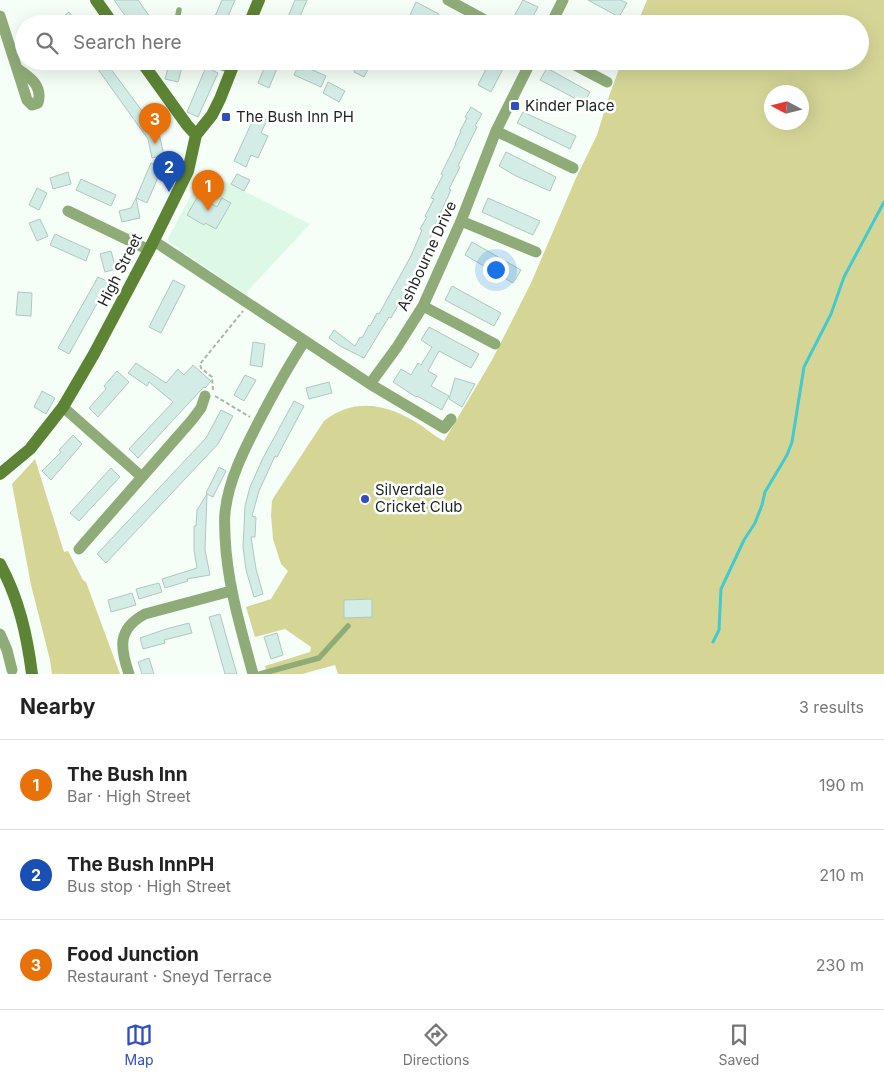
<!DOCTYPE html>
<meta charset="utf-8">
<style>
body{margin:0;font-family:Inter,sans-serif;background:#f6f6f6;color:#222}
.compass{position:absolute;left:764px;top:85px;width:45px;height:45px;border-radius:50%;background:#fff;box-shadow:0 5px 20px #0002;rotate:277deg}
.you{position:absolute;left:495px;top:269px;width:18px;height:18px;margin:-12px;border:4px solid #fff;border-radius:50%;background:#1a73e8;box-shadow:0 0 0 8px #1a73e833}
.badge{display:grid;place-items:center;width:32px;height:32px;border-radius:50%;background:#304ebf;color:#fff;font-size:16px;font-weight:700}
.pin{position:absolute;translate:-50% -41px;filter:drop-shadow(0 1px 2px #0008)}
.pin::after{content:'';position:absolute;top:26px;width:18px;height:15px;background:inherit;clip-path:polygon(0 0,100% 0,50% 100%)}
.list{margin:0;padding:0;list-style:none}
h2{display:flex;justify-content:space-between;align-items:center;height:65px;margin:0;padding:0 20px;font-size:21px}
h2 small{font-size:16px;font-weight:400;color:#767676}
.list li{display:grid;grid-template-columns:32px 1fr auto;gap:15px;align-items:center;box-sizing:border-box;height:90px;padding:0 20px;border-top:1px solid #e0e0e0}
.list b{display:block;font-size:19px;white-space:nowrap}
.list p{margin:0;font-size:16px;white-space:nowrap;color:#767676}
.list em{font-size:16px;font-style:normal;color:#767676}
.icon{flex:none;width:28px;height:28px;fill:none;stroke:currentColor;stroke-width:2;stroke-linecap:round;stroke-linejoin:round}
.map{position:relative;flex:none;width:884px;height:674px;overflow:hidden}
.search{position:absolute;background:#fff;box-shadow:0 5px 20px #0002;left:15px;right:15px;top:15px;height:55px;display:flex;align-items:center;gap:12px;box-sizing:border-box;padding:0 18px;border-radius:28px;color:#767676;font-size:19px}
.sheet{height:335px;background:#fff}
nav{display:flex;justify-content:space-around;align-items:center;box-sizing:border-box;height:70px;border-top:1px solid #e0e0e0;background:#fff;font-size:14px;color:#767676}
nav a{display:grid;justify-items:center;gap:2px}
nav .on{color:#304ebf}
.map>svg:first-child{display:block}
</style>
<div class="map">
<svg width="884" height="674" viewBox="0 0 884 674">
<rect width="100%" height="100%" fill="#f6fef8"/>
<path fill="#ddf9e5" d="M204,171l106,53 -65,70 -76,-52 -1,-4z"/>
<path fill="#d5d696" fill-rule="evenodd" d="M647,0h237v674h-546l-3,-9 -33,9h-35l-2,-8 45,-14 1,-5 -26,-18 -30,8 -9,-30 25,-8 17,-28 -7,-7 -8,-25 -2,-24 1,-14 2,-4 50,-76c32,-25 66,-16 98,5 7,5 14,11 22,15l48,-81 39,-77 45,-105 21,-43 11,-36 14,-38h238v-37h-223zM772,92h30v30h-30z
M35,459l29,93 4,-1 15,29 3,2 34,92h-68l-2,-14 -19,-75 -19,-101z"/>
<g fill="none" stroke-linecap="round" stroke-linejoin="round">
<path stroke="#42cad0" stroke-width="3" d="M713,642l6,-12 2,-41 23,-49 11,-17 7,-18 3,-13 22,-37 5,-13 12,-75 27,-53 13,-37 40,-75"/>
</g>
<path fill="#d3ede6" stroke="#aec8c1" d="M114,0h24l17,24h-24z
M222,0h13l-10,24 -12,-3z
M295,0h12l-10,24h-12z
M523,0l15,7 -9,17h-6l-10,-6z
M588,0h33l6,3 -8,14z
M416,2l23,12 -5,10h-7l-17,-9z
M69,12l9,12h-24z
M92,61h13l54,73 5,21 -12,3 -4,-19z
M170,61l13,2 -5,19 -13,-3z
M267,61h13l-11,27 -11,-5z
M360,61h12l-8,16 -10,-5z
M490,61h17l-16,31 -13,-7z
M299,64l27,12 -5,11 -27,-12z
M206,67l12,6 -20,44 -11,-5z
M547,68l43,24 -6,11 -44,-23z
M328,82l17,9 -6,11 -16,-9z
M471,107l11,7 -7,12 2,1 -19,39 2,1 -11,22 2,1 -16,35 1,1 -6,12 2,1 -12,27 -29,52 -2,-1 -25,41 -24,-12 -11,-8 5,-8 21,16 5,-9 2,1 7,-13 1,1 7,-13 2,1 32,-58 11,-26 -2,-1 7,-12 -2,-1 9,-17 -3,-1 12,-23 -2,-1 15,-30h-1l6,-13h-1l7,-13 -2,-1z
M523,112l53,24 -6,13 -53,-26z
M258,116l9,4 -6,13 7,3 -10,22 -7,-3 -5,12 -12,-6 17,-37 2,1z
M506,152l50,25 -6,14 -34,-15 -17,-10z
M151,163l11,5 -15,35 -11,-5z
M68,172l3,12 -18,5 -3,-11z
M237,174l13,6 -6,11 -13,-7z
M81,179l35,16 -5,11 -35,-16z
M37,188l10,5 -8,17 -10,-5z
M198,196l19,11 5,-9 9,5 -15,26 -11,-6 -1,2 -17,-10z
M136,198l4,20 -18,4 -3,-11 12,-3z
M488,198l52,23 -7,14 -51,-23z
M40,219l8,17 -11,5 -8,-18z
M55,234l35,16 -4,11 -36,-16z
M472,242l49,28 -8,13 -48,-28z
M111,251l5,18 -11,3 -5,-18z
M98,277l11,5 -40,72 -11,-6z
M173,280l12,6 -24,47 -12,-6z
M452,286l49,27 -7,13 -49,-26z
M18,292l14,1 -1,23 -15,-1z
M429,327l50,27 -8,14 -32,-17 -11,20 9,5 -6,10 18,10 -7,14 -25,-14 -1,1 -23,-15 8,-13 10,6 7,-12 3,2 11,-18 -11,-7z
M253,342l12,2 -3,23 -12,-2z
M136,363l30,20 12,-14 6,6 9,-10 18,16 -6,7 -1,-1 -4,4 -62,67 -9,-9 44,-47 -24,-20 -2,4 -19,-13z
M117,371l12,11 -31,35 -9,-9 17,-19 -2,-3z
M245,375l11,5 -12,21 -10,-6z
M455,378l20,6 -13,23 -13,-8z
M329,382l3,11 -23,6 -3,-11z
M42,391l13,7 -9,16 -12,-7z
M294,401l10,5 -27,51 -2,-1 -16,35 -7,25 4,1 -1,20h-4l5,32 7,25 -9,3 -8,-27 -3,-23 2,-41 5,-19 13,-29z
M221,410l12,6 -15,28 -112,119 -9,-9 109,-116z
M73,435l9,9 -31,36 -9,-9 19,-19 -2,-2z
M219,467l7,4 -13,26 -6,-3 -2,56 5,25 -23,4 1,2 -23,7 -3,-9 35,-11 -3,-18v-24h2l1,-16 10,-16 -1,-1z
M111,468l9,9 -41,44 -9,-8z
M159,583l3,9 -23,7 -3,-10z
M132,593l4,12 -25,7 -3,-12z
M372,599v18l-28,1v-18z
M220,614l6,22 11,38h-12l-16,-57z
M189,623l3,10 -28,7 1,3 -22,6 -3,-11 26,-9z
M277,633l6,22 -12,4 -7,-22z
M149,658l5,16h-12l-4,-12z"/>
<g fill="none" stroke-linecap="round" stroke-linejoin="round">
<path stroke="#acb4ae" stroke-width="2" stroke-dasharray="4 2.5" stroke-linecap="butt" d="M213,390l-1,-13 -11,-9 -1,-4 43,-53
M215,396l35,21"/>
<path stroke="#8fac78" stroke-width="5.5" d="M176,24l3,-14
M201,61l30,10
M260,674l59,-16 29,-32"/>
<path stroke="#8fac78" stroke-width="11" d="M448,0l37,20
M0,16l27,84 5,5 6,-2c5,-17 -8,-26 -20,-34
M551,24l12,-24
M336,61l5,2
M567,61l40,21
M496,131l77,37
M68,211l81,39
M461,221l75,31
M154,241l216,143 27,-37 26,-41 38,-85 35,-90 35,-70
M423,306l72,38
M370,384l74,44 7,-9
M63,407l79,70
M79,549l113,-129 9,-12 4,-12
M0,634l7,16 5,20
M129,674c-9,-26 -12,-45 16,-60l86,-23
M253,674c-12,-45 -26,-90 -28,-138 0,-7 -1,-15 0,-23 3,-32 19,-63 34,-92 14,-27 28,-53 45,-79"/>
<path stroke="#5c8434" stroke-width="12" d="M96,0l17,24
M249,24l10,-24
M141,61l46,64 9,10
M0,474l30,-25 33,-42 31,-53 55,-104 39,-79 8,-36 16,-20 8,-16 15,-38
M0,564c19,35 27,71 32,110"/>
</g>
<g fill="#304ebf" stroke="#fff" stroke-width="2">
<rect x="510" y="101" width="10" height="10" rx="2.5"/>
<rect x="221" y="112" width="10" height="10" rx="2.5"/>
<circle cx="365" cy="499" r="5"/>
</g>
<g text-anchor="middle" stroke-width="5" stroke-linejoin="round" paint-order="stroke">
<g font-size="15" fill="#1d241f" stroke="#fff" text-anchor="start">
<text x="525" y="111">Kinder Place</text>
<text x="236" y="122">The Bush Inn PH</text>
<text x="375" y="495">Silverdale<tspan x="375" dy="17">Cricket Club</tspan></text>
</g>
<g font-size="15" fill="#1d241f" stroke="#fff">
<text transform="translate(427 256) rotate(-65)" y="5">Ashbourne Drive</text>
<text transform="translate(120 270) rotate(-63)" y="5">High Street</text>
</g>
</g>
</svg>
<svg class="compass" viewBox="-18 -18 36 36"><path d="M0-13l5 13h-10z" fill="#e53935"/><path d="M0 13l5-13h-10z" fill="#767676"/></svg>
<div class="you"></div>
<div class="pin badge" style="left:208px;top:211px;background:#e8710a">1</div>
<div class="pin badge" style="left:169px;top:192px;background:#1a4fb4">2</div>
<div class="pin badge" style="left:155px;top:144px;background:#e8710a">3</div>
<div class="search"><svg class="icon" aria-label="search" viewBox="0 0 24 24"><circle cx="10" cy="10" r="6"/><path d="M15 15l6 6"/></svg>Search here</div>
</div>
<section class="sheet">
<h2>Nearby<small>3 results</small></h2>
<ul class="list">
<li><span class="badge" style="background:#e8710a">1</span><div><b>The Bush Inn</b><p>Bar · High Street</p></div><em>190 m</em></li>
<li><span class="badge" style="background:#1a4fb4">2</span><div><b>The Bush InnPH</b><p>Bus stop · High Street</p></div><em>210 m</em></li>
<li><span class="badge" style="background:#e8710a">3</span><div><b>Food Junction</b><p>Restaurant · Sneyd Terrace</p></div><em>230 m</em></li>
</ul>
</section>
<nav>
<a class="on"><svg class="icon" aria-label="map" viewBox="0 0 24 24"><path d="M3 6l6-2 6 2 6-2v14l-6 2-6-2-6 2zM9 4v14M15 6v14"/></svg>Map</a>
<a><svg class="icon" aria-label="directions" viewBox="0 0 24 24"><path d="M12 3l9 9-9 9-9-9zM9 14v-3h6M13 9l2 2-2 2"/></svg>Directions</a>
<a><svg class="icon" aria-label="saved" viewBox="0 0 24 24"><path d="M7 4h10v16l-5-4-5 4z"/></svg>Saved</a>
</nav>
